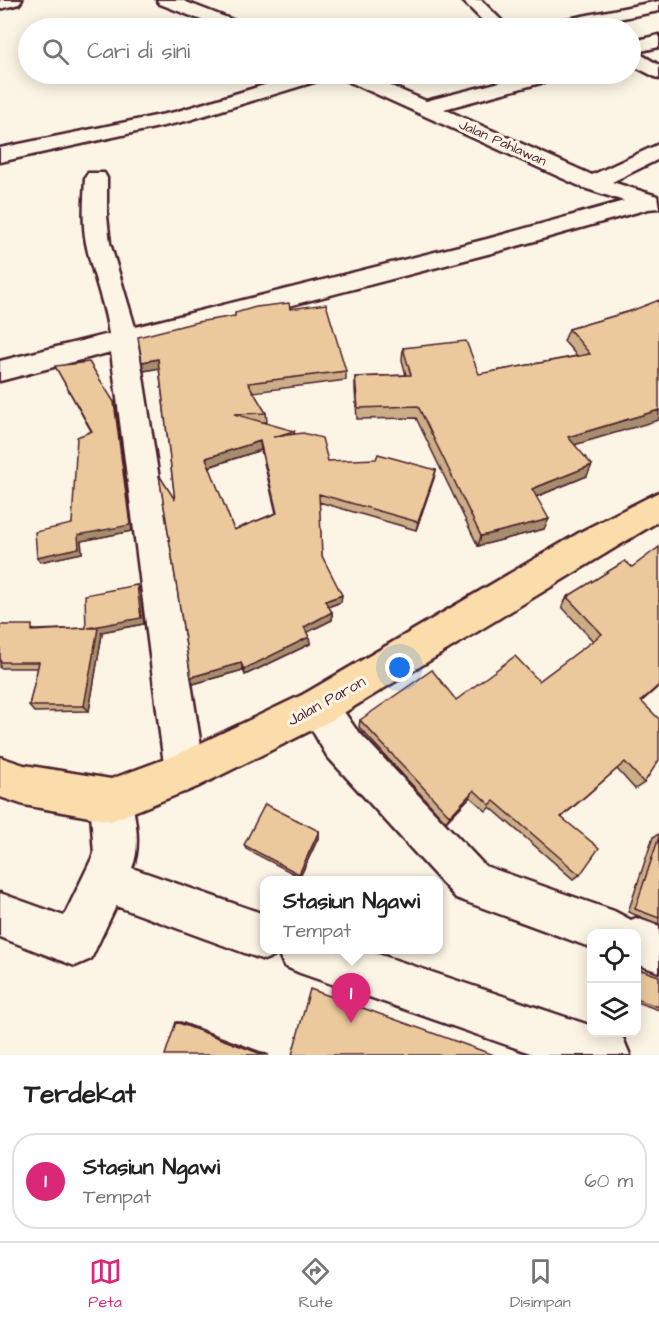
<!DOCTYPE html>
<html lang="id">
<style>
body{margin:0;font-family:"Architects Daughter",sans-serif;background:#f6f6f6;color:#222}
.controls{position:absolute;right:18px;bottom:18px;display:grid;overflow:hidden;border-radius:12px;box-shadow:0 3px 15px #0003}
.controls button{width:54px;height:54px;display:grid;place-items:center;padding:0;border:0;border-bottom:2px solid #e0e0e0;background:#fff;color:#222;font:30px sans-serif}
.you{position:absolute;left:400px;top:668px;width:21px;height:21px;margin:-15px;border:4px solid #fff;border-radius:50%;background:#1a73e8;box-shadow:0 0 0 9px #1a73e833}
.badge{display:grid;place-items:center;width:39px;height:39px;border-radius:50%;background:#db2777;color:#fff;font-size:20px;font-weight:700}
.pin{position:absolute;translate:-50% -50px;filter:drop-shadow(0 2px 3px #0008)}
.pin::after{content:'';position:absolute;top:32px;width:21px;height:18px;background:inherit;clip-path:polygon(0 0,100% 0,50% 100%)}
.popup{position:absolute;left:260px;top:876px;width:183px;height:78px;box-sizing:border-box;display:grid;place-content:center;border-radius:12px;background:#fff;filter:drop-shadow(0 2px 4px #0005);font-size:20px;white-space:nowrap;color:#767676}
.popup b{font-size:22px;color:#222}
.popup::after{content:'';position:absolute;left:50%;top:100%;margin-left:-12px;border:12px solid transparent;border-top-color:#fff}
.list{margin:0;padding:0;list-style:none}
h2{display:flex;justify-content:space-between;align-items:center;height:78px;margin:0;padding:0 24px;font-size:26px}
h2 small{font-size:20px;font-weight:400;color:#767676}
.list li{display:grid;grid-template-columns:39px 1fr auto;gap:18px;align-items:center;box-sizing:border-box;height:96px;margin:0 12px 12px;padding:0 12px;border:2px solid #e0e0e0;border-radius:24px}
.list b{display:block;font-size:22px;white-space:nowrap}
.list p{margin:0;font-size:20px;white-space:nowrap;color:#767676}
.list em{font-size:20px;font-style:normal;color:#767676}
.icon{flex:none;width:33px;height:33px;fill:none;stroke:currentColor;stroke-width:2;stroke-linecap:round;stroke-linejoin:round}
.map{position:relative;flex:none;width:659px;height:1055px;overflow:hidden}
.search{position:absolute;background:#fff;box-shadow:0 3px 15px #0003;left:18px;right:18px;top:18px;height:66px;display:flex;align-items:center;gap:15px;box-sizing:border-box;padding:0 21px;border-radius:33px;color:#767676;font-size:22px}
.sheet{height:186px;background:#fff}
nav{display:flex;justify-content:space-around;align-items:center;box-sizing:border-box;height:84px;border-top:2px solid #e0e0e0;background:#fff;font-size:16px;color:#767676}
nav a{display:grid;justify-items:center;gap:3px}
nav .on{color:#db2777}
.map>svg:first-child{display:block}
</style>
<div class="map">
<svg width="659" height="1055" viewBox="0 0 659 1055">
<rect width="100%" height="100%" fill="#fcf5e5"/>
<filter id="ink" filterUnits="userSpaceOnUse"><feTurbulence type="fractalNoise" baseFrequency=".0167" numOctaves="2"/><feDisplacementMap in="SourceGraphic" scale="12" xChannelSelector="R" yChannelSelector="G"/><feConvolveMatrix kernelMatrix="1 2 1 2 8 2 1 2 1" color-interpolation-filters="sRGB"/></filter>
<g filter="url(#ink)">
<g fill="none" stroke-linecap="round" stroke-linejoin="round">
<defs>
<path id="minor" d="M0,0h22l-3,4 -19,5z
M157,0h24l62,24 3,4h-24l-62,-24z
M462,0h19l28,28h-19z
M659,1v10l-87,17h-34l9,-5z
M659,35v12l-22,5 22,13v14l-29,-15v-22z
M301,74h29l-3,4 -141,43 -186,41v-14l175,-36z
M339,74h24l63,27 106,-27h29l-2,4 -115,31 148,66 67,-31v15l-47,23 45,14 2,12 -11,1 -145,41 -365,95 67,427 -6,14 -14,6 -14,-6 -6,-14 -54,-420 -111,29v-20l109,-27c-4,-31 -17,-60 -23,-91 -4,-21 -2,-43 -1,-65l3,-5h16l3,5v38l3,27 25,84 352,-88 137,-38 -40,-13 -243,-110z
M318,688l14,6 23,34 130,138 129,45 17,9 5,-2 23,8v46l-23,-8v-30h-44v14l-136,-50 -129,-142 -28,-49 5,-13z
M111,779l15,6c9,23 16,60 6,83l132,46v36h102l226,76v6h19l12,6 7,17h-94l-236,-82 -16,-7 -5,-12 -15,6 -148,-54 -25,53 -16,7 -75,-29v-44l64,23 30,-62 -4,-54 6,-15z"/>
<path id="major" d="M659,492v29l-327,199 -133,66 -88,35 -87,-16 -24,-8v-40l24,8 87,14 65,-24 128,-61 280,-164z"/>
</defs>
<use href="#minor" stroke="#4a1f2b" stroke-width="5"/>
<use href="#major" stroke="#4a1f2b" stroke-width="5"/>
<use href="#minor" fill="#fcf5e5" fill-rule="evenodd"/>
<use href="#major" fill="#fbddab" fill-rule="evenodd"/>
</g>
<path fill="#cbad87" stroke="#4a1f2b" stroke-width="1.5" fill-rule="evenodd" d="M290,309l56,62v9l-93,12 13,21 1,9h-4l32,12 33,27 108,9 -2,8 -18,52 -97,-28 3,54 19,46 -13,5 4,5v8l-25,12 2,5 1,7 -65,31 -2,-5 -50,14 -18,-184 -16,-132 -15,3zM261,450l15,63 -42,17 -25,-63z
M631,311l-56,134 12,31 -51,21 8,32 -66,17 -62,-128 -59,1 -2,-30v-12l51,-2 -4,-15 1,-12 76,26 98,-18 -13,-15 5,-12z
M55,366l61,43 16,122 -51,10 1,12 -42,9 -3,-5 35,-33 19,-93z
M140,592l4,32 -43,8 1,2 -13,77 -55,1 -5,-6 9,-38h-38v-43l36,5 50,-2z
M567,597l92,89 -17,15 2,82 -9,6 -18,-20 -55,48 18,58 -7,4 -83,-72 -4,4 -16,-14 -24,25 -87,-95 1,-7 96,-20 83,-19 54,-40 -31,-34z
M319,831v5l-19,41 -54,-28 -2,-4z
M659,834v90l-31,-12 25,-75z
M636,969l23,7v34l-23,-8z"/>
<path fill="#a58d6e" stroke="#4a1f2b" stroke-width="1.5" d="M158,359l2,9 -16,3 -2,-9z
M114,402l2,7 16,122 -51,10 1,12 -42,9 -3,-5 41,-22z
M659,410v10l-95,28 4,-11z
M294,431l1,9 -22,-3z
M260,441l1,9 -53,17 -2,-9z
M592,465l-5,11 -59,24 4,-11z
M436,470l-2,8 -18,52 2,-8z
M549,519l-5,10 -66,17 3,-10z
M137,585l3,7 4,32 -43,8 1,2 -13,77 -5,-5 4,-78z
M342,595l-1,7 -16,6v-7z
M332,612v8l-28,14v-7z
M309,637l1,7 -65,31 -1,-6z
M241,663l2,7 -50,14 -2,-7z
M659,685v1l-26,23 8,-8z
M474,790l-4,7 -24,25 4,-6z
M319,831v5l-19,41 -1,-3z
M176,1022h5l88,33h-5z"/>
<path fill="#ecc99d" stroke="#4a1f2b" stroke-width="1.5" fill-rule="evenodd" d="M659,300v110l-91,27 24,28 -60,24 17,30 -68,17 -63,-130 -60,2 -3,-31 56,-2 -8,-27 63,-7 13,33 111,-20 -21,-25 62,-18z
M289,303l1,6 36,-5 20,67 -98,12 18,30 -32,1 60,17 -21,6 30,-4 19,5 6,23 48,-2 2,-5 58,16 -18,52 -99,-28 3,62 20,39 -17,6 7,11 -28,15 5,10 -65,32 -3,-6 -50,14 -32,-202 16,25 -17,-141 -16,3 -4,-25 59,-15 38,-6v-3l21,-6zM260,441l17,72 -43,17 -28,-72z
M89,362l25,40 16,123 -52,10 1,13 -42,9 -2,-25 37,-8 5,-87 15,-6 -37,-65z
M659,547v138l-18,16 18,18v41l-15,23 -19,-21 -64,55 38,31 -19,27 -86,-74 -4,4 -16,-15 -24,26 -90,-96 72,-50 24,30 59,-44 24,25 63,-47 -35,-37 58,-36 7,6z
M137,585l4,33 -53,10h10l-14,78h-55l10,-44h-39v-37h32v6l54,-3 -1,-33z
M265,804l54,27 -20,43 -55,-29z
M659,837v81l-24,-9z
M638,969l21,7v31l-23,-8z
M310,989l184,66h-202z
M176,1022l88,33h-99z"/>
</g>
<g text-anchor="middle" stroke-width="6" stroke-linejoin="round" paint-order="stroke">
<g font-size="14" fill="#4a1f2b" stroke="#fcf5e5">
<text transform="translate(503 142) rotate(24)" y="5">Jalan Pahlawan</text>
</g>
<g font-size="16" fill="#4a1f2b" stroke="#fcf5e5">
<text transform="translate(326 700) rotate(-29)" y="6">Jalan Paron</text>
</g>
</g>
</svg>
<div class="controls">
<button><svg class="icon" aria-label="locate" viewBox="0 0 24 24"><circle cx="12" cy="12" r="6"/><path d="M12 2v4M12 18v4M2 12h4M18 12h4"/></svg></button>
<button><svg class="icon" aria-label="layers" viewBox="0 0 24 24"><path d="M12 4l9 5-9 5-9-5zM3 14l9 5 9-5"/></svg></button>
</div>
<div class="you"></div>
<div class="pin badge" style="left:351px;top:1023px">1</div>
<div class="popup"><b>Stasiun Ngawi</b>Tempat</div>
<div class="search"><svg class="icon" aria-label="search" viewBox="0 0 24 24"><circle cx="10" cy="10" r="6"/><path d="M15 15l6 6"/></svg>Cari di sini</div>
</div>
<section class="sheet">
<h2>Terdekat<small></small></h2>
<ul class="list">
<li><span class="badge">1</span><div><b>Stasiun Ngawi</b><p>Tempat</p></div><em>60 m</em></li>
</ul>
</section>
<nav>
<a class="on"><svg class="icon" aria-label="map" viewBox="0 0 24 24"><path d="M3 6l6-2 6 2 6-2v14l-6 2-6-2-6 2zM9 4v14M15 6v14"/></svg>Peta</a>
<a><svg class="icon" aria-label="directions" viewBox="0 0 24 24"><path d="M12 3l9 9-9 9-9-9zM9 14v-3h6M13 9l2 2-2 2"/></svg>Rute</a>
<a><svg class="icon" aria-label="saved" viewBox="0 0 24 24"><path d="M7 4h10v16l-5-4-5 4z"/></svg>Disimpan</a>
</nav>
